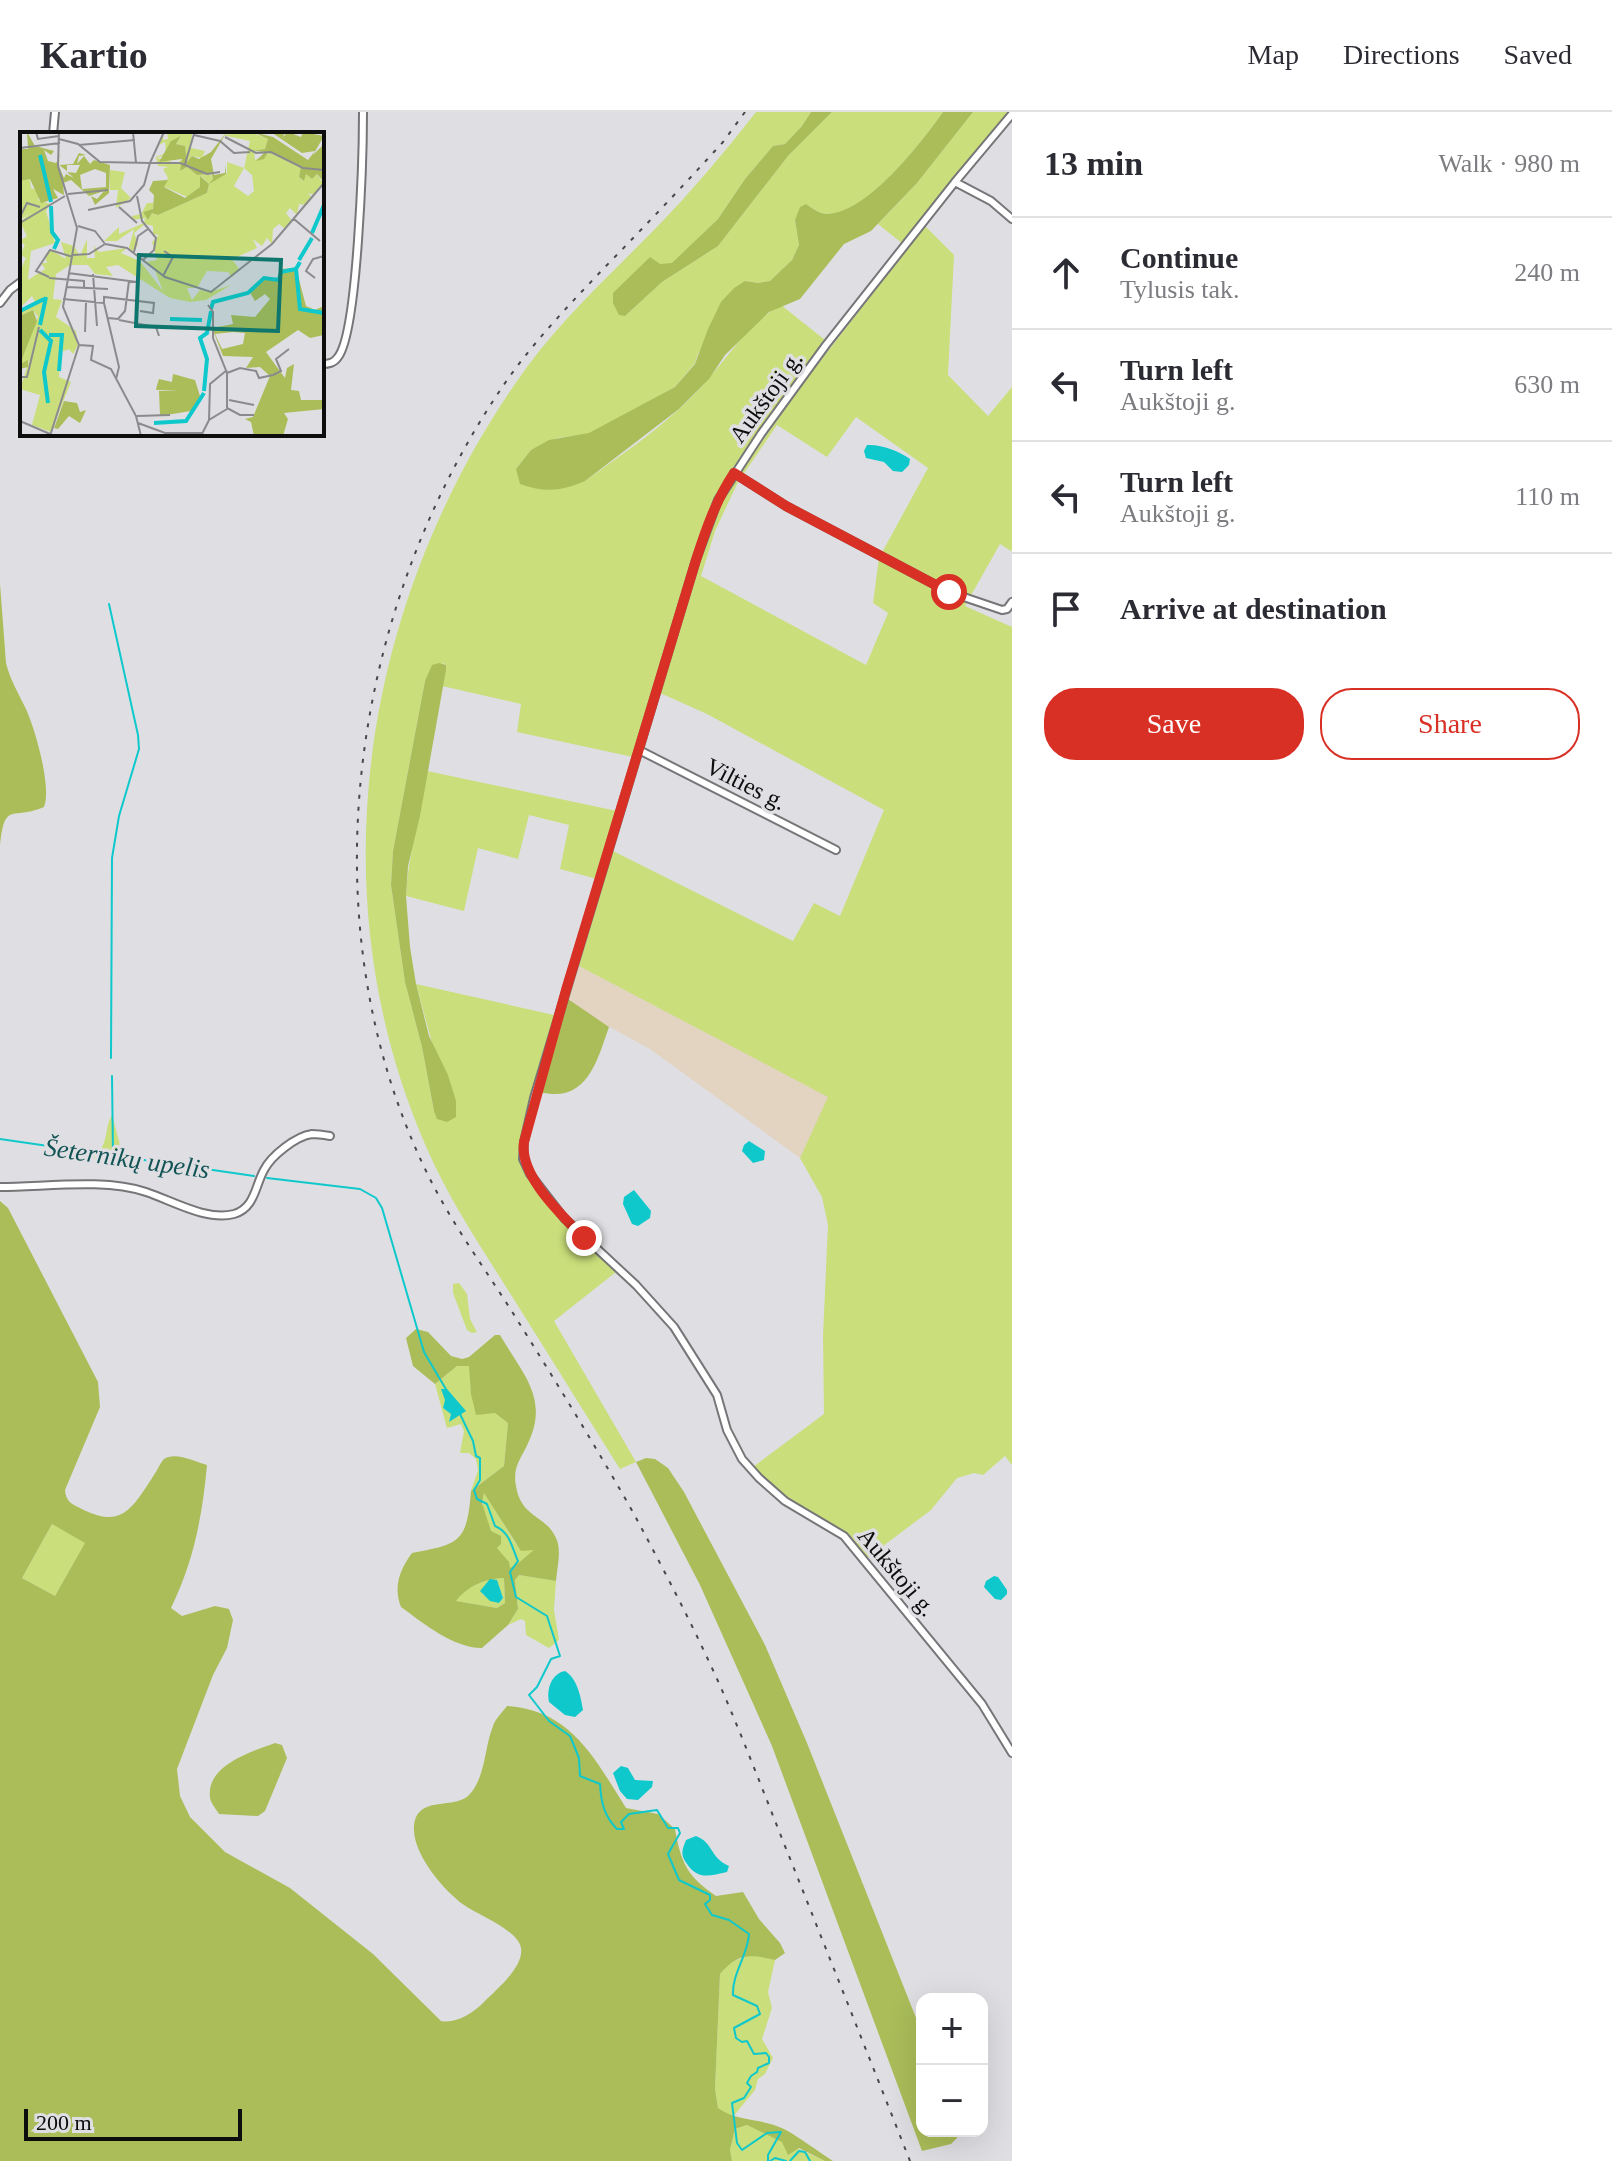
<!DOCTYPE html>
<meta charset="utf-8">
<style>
body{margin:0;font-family:Georgia,serif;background:#f7f7f7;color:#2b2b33}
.controls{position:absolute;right:24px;bottom:24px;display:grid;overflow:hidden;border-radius:16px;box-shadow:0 8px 32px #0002}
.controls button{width:72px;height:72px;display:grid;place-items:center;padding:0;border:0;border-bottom:2px solid #e1e1e2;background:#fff;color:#2b2b33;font:40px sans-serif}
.scale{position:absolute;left:24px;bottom:20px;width:218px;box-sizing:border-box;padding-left:8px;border:4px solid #0d0d0e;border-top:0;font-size:22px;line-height:28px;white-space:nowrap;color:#0d0d0e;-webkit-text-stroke:6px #dfdfe3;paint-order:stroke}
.stop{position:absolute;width:24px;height:24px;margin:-18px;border:6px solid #d93025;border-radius:50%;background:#fff}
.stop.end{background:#d93025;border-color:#fff;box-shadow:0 2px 8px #0008}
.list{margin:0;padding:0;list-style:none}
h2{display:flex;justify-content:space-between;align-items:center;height:104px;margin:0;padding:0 32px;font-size:34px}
h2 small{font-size:26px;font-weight:400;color:#7c7c81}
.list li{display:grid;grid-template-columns:52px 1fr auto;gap:24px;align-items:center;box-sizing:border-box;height:112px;padding:0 32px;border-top:2px solid #e1e1e2}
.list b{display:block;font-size:30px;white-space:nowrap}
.list p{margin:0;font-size:26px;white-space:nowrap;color:#7c7c81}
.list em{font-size:26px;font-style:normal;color:#7c7c81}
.actions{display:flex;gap:16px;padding:24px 32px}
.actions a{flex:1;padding:18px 0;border:2px solid #d93025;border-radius:32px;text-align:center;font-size:28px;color:#d93025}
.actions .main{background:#d93025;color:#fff}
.icon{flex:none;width:44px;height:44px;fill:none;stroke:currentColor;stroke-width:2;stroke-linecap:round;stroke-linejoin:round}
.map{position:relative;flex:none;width:1012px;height:2049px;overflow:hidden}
header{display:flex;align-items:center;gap:48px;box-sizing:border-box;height:112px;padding:0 40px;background:#fff;border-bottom:2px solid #e1e1e2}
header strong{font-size:38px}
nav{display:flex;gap:44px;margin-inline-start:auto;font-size:28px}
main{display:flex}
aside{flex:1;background:#fff}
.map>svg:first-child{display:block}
</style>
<header>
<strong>Kartio</strong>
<nav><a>Map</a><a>Directions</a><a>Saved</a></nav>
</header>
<main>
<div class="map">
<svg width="1012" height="2049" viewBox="0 0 1012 2049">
<rect width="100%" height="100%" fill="#dfdfe3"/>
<path fill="#e3d3c1" d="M579,854l250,131 -29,61 -150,-109 -55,-30 -27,-20z"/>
<path fill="#cade7b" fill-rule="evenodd" d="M756,0h55l-9,14 -17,18 -12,2 -28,33 -27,40 -46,45h-13l-34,52 37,-34 56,-36 70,-90 44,-44h111c-22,31 -75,100 -114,102 -9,0 -16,-5 -23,-10l-11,16 4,25 -7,15 -22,21 -12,2 -13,-2 -47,73 -3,9 -20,24 -86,47 -32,4 -26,12 -15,19 69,12c43,-31 89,-61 123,-102 23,-26 42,-57 73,-74l44,35 -86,119 -21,33 -16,36 -69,229 -116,-25 4,-28 -79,-18 4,-21 -3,-2 -18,18 -32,170 -2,34 14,97 17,65 12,64v-61l-18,-66 138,31 -34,133c1,41 67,96 96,124l-62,49 82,141 -16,7c-36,-57 -71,-114 -107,-171 -30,-48 -62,-95 -85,-147 -112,-252 -67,-543 87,-767 39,-58 91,-105 140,-155 36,-37 69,-76 101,-117z
M973,0h36l-106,132 -25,-20 39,-41z
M925,114l29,29 -6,120 40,41 24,-29v162l-1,2 -11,-7 -35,62 47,21v838l-7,-9 -22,19 -9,-2 -17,5 -26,32 -64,48 -18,-24 -61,-36 -35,-31 71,-53 -1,-79 5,-110 -6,-28 -22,-39 28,-61 -249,-131 34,-115 180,90 21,-38 26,13 44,-106 -177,-96 -47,-21 52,-168 17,-36 71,-102zM856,305l72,51 -49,90 -6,45 15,10 -22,52 -165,-89 14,-45 23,-49 39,-57 50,32z
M427,659l190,40 -20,68 -37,-10 9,-44 -40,-10 -11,44 -40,-11 -14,63 -58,-15c2,-42 15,-83 21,-125z
M112,1003l8,30 -4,14 -9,2 -36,-7 11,-6 19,1c7,-11 4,-23 11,-34z
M459,1171l8,11 3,25 7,13 -5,1 -5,-3 -14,-37v-9z
M457,1254h13l1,28 37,29 -4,43 -33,25 7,-21 -2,-11 -7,-6h-9l4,-22 -3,-7 -14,4 -12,-44zM450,1281l15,18 -16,10 2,-7 -8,-6z
M484,1380l32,52 20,6c-11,6 -16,14 -27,19 -13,-21 -31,-53 -25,-77z
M52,1412l34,18 -31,54 -33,-18z
M519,1463l37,6 -2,29 5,30 -10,8 -23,-13 -1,-14 -4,-2 -13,6 10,-16 -3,-29z
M504,1465l1,26 -8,5 -42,-7c12,-15 30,-22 49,-24zM497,1469l6,17 -4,5 -17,-9z
M753,1842l22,6 -7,32 4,16 -10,31 11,19 -8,16 -7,5 -3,11 -23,28 -14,-9 -3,-20 5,-115 9,-11z
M747,2013l78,36h-93l-2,-11 5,-21z"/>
<path fill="#aabd59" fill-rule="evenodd" d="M811,0h21l-44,44 -70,90 -56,36 -37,34 -6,-1 -6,-12v-10l37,-36 10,7 12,-1 46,-44 27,-40 28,-33 12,-2 17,-18z
M943,0h30l-56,71 -46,48 -27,13 -44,55 -31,13 -44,43 -16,24 -30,30 -94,72c-23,10 -41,12 -65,3l-4,-15 15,-19 18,-10 40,-7 86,-46 20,-23 13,-35 13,-27 13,-14 11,-7 13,2 12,-2 22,-21 7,-15 -4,-25 5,-13 6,-3c7,5 14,10 22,10 40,-2 93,-71 115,-102z
M0,472l6,79c4,17 13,31 20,46 9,20 26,78 18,98 -33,14 -39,-7 -44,39z
M439,551l7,2v5l-26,146 -12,50 -2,30 4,51 6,37 13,52 19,39 8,26v16l-9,5 -10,-3 -3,-8 -12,-64 -17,-65 -14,-97 2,-34 32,-170 7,-16z
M568,887l41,28c-12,34 -22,77 -69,65z
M0,1089l8,7 90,174 2,25 -35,83c1,11 6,14 15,18 41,22 52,1 74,-33 3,-4 6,-12 10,-16 11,-8 32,3 43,6 -5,53 -13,95 -36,143l11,8 33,-10 14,3 4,11 -6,28 -14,27 -36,94 3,27 10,21 35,35 65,36 83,66 68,67c15,3 32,-8 43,-19 12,-12 40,-35 37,-54 -3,-18 -43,-33 -57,-43 -20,-14 -49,-49 -50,-74 -1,-38 39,-20 55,-36 17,-18 15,-47 24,-69 2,-7 9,-13 14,-20 64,4 88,53 119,102l32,6 17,15c6,34 12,47 41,67l27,-4 16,27 21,24 5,10 -10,7c-24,-6 -38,-7 -55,14l-5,115 3,19c19,14 44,10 66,21 17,9 33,22 49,32h-8l-26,-13 -11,7 -6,-13 -35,-17 -12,4 -5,21 2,11h-732zM52,1412l33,19 -30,53 -33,-18z
M416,1217l12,3 23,24 11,3 7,-2 26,-22h5c21,37 49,62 29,106 -7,17 -17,25 -13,45 5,32 30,29 40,52 6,12 1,30 0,43l-37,-6 -4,5 3,29 -10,16 -26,23c-29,0 -59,-25 -81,-41 -8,-20 -1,-38 11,-54 48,-9 55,-11 59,-62l33,-25 4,-43 -13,-10 -19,2 -5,-21 -2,-28h-12l-22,18 -22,-18 -7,-28zM484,1381l37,58 13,-1c-8,6 -15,14 -24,18l-1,-6 -12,-14 4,-4v-8l-10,-5 -9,-28zM504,1466l1,25 -8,5 -41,-7c10,-14 30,-23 48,-23z
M646,1346l9,1 13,9 16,24 81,153 42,98 115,290v98h36l-1,7 -6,6 -29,7 -150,-405 -72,-161 -64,-123z
M275,1631l7,2 5,13 -22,53 -7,5 -39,-2c-3,-5 -9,-12 -9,-17 -4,-32 43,-46 65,-54z"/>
<path fill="#0ec8cb" d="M867,333c14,-1 32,6 43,14l-1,6 -7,7 -9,-1 -9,-9 -18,-4 -2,-7z
M749,1029l16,10 -1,9 -11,3 -11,-12 2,-6z
M634,1078l17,21 -1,7 -12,8 -6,-2 -9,-20 1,-7z
M441,1277h6l19,22 -17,11 2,-8 -8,-6 2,-8z
M994,1464l4,1 9,13v4l-6,6 -6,-1 -11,-12 2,-6z
M490,1467l7,1 6,18 -4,5 -9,-2 -10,-10z
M565,1559c12,7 16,26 18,39l-8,7 -10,-2 -16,-13c-3,-13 3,-29 16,-31z
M621,1654l7,2 7,12 18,1 -1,6 -14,13 -11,-1 -7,-8 -7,-18z
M696,1724c18,7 13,21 33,30l-2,6c-18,4 -29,8 -40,-8 -7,-9 -5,-14 -1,-24z"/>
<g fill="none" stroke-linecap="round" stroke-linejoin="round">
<path stroke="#0ec8cb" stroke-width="2" d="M109,492l29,131 1,14 -20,67 -7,42 -1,200
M112,964l1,79
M0,1027l254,37
M267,1066l93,11 16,9 6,10 42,144 23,39
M460,1302l13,27 3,15 4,2v22l-6,10 3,9 10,5 8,22c15,6 17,22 23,35l-8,11 6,25 31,19 13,40 -9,3 -14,28 -8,8 20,26 21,15 9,22 1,18 20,8c1,18 4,32 17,45h7l-3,-7 8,-8 28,-4 11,18h10l2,5 -12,21 11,26 31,15v5l-5,4 7,11 17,5 20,14c-1,21 -17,39 -16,61l24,11 3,8 -26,14 2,10 6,4 5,-1 7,13 12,-1 3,4v6l-11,5 -1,4 -6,4 -4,7 4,4 -7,11 -12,5 5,40 5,7 25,-17 14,-1 -13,23v6
M770,2049l5,-3 11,3
M790,2049l9,-10 6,1 5,9"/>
<defs>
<path id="street" d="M1012,2l-57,68 -129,163 -65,89 -43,66 -22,60 -162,538 -10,44 -1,17 7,15 34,44 72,67 38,42 43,68 10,35 15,29 17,19 26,23 59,35 138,168 30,49
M53,22l2,-22
M955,70l36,19 21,18
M0,191l10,-13 12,-9
M322,252c7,0 12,-1 16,-7 20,-25 25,-204 25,-245
M734,361l52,33 163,86 53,18 5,-1 5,-7
M639,638l197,100
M0,1075c45,0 104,-9 146,5 27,9 60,29 88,22 21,-6 21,-28 30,-44 7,-14 32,-34 48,-36 6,0 12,1 18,2"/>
</defs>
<use href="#street" stroke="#767679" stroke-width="10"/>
<use href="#street" stroke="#fff" stroke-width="6"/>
<path stroke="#48484a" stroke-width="2" stroke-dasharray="4 8" stroke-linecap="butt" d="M745,0l-22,30c-38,42 -77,83 -117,124 -36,38 -73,76 -103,120 -154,226 -198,539 -75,789 23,47 55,91 83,135 42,67 84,135 123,204 32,60 64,121 91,183 24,56 45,112 68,169 39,98 78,196 117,295"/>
</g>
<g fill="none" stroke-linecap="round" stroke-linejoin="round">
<path stroke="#d93025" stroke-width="10" d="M584,1126c-22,-23 -65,-62 -60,-96l42,-152 130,-430c10,-31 20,-60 38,-87l52,33 163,86"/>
</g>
<g text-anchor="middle" stroke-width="7" stroke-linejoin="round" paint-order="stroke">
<g font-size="24" fill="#0d0d0e" stroke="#dfdfe3">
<text transform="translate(766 285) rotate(-54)" y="8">Aukštoji g.</text>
<text transform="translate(746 672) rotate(27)" y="8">Vilties g.</text>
<text transform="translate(897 1460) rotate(50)" y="8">Aukštoji g.</text>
</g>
<g font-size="26" font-style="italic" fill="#125455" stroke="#dfdfe3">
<text transform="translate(127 1046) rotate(8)" y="9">Šeternikų upelis</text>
</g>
</g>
<g transform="translate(20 20)">
<rect width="304" height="304" fill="#dfdfe3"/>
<path d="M144,0l-1,8 5,-1 -1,-7 25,1 -1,15 14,3 -3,7 -10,-2 -5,6 -2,-16 -9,-2 5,-7 -10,4 -4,13 -10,4 20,5 6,-4 -3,12 7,-4 10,8h15l1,5 14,-7v-11l17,6 6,-27 -28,-6 28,-3 18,7 -3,10 -11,2 1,9 16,-8 30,15 -2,10 4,4 3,-7 6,5 5,-5 6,9 -9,12 -6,-2 4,5 -6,7 -7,-1 -2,11 -7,-7 -4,5 6,8 -7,8 -6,-5 -6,5 -1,15 -5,-6 -5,8 -9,-7 4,9 -25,11 7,10 -7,8 -4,-5 -21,-1 -10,17h-10l5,12 8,-10 10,2 21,-7 -25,15 -16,2 -20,-4 -52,-33 -12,2 7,9 -18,-2 -7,-9h-18l-14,9 -3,25 9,1 -6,17 20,14 2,14 -5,9 -4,-5 -8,3 -2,25 12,5 -20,50 -19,-7 8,-30 -20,-6 9,-28 -9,3 18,-47 -5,-7 -13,6v-7l15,-7 -3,-6 -12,12v-37l6,-13 -6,-3 5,-10 -5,-4 7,-5 -7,-14 11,-10 -11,8v-39l10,-2 1,9 9,3 -2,9 12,4 -4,7 9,32 -24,8 -3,29 17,-11 -4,-6h6l-2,-7 6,-6 15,9 -5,-17 13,4 6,10 7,-17v19h8l-1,-12 5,6 28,-4 -6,5 19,8 23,30 -9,-23 -25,-20 5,-19 -17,12h-13l15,-14v7l25,-11 1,-5 -12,2 -1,-4 9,-2 6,-11h7l-2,7 -9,2 5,8 4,-7 6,2 49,-22 2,-9 -8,-8 -1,11 -13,10 -24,-11 5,-8 -5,-9 5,-2 -10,-1 -2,-9 10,-4 -1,-11 -8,4zM224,36l8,7 2,16 -6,5 -14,-10zM125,92l8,2v8l6,1 -7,7 5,18 -11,2 -12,-10 4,-8 -4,-11zM90,38l15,2 -4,16 10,10 -15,10 2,-18h-8z" fill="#cade7b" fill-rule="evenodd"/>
<path d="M7,0l8,14 19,5 -3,4 -7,-5 4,11 8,2 6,-11 -5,10 7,16 2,-4 8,4 -7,-6 9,1 4,-8h-13v6l-8,-6 14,-1 6,-11 7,2 -7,1 -2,8 7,-8 6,8 4,-4 16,5 -1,28 -14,12 -4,-9 6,3 7,-8 -15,5 -18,-16 -8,3 1,12 -11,-6 5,9 -17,5 -11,-24 -10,2v-32h8zM75,37l11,4v14l-24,2 -2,-14zM233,0l20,5 35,23 7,-9 -13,2 -31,-21h14l-2,5 5,-5 13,5 2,-5 21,4 -11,19 11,-11v38l-7,-8 -5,5 -6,-5 -2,7 -5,-4 2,-11 -33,-14 -4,7 -8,2 9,-9 -12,-1 12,-2 3,-10zM206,1l-15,26 3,16 11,-2 1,-9v10l-17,10 -2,9 -49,22 -6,-2 -4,7 -5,-8 10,-3 1,-14 -5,-5 4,-9 15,-1 -4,7 21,11 15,-11v-11l9,8 4,-5 -1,-5 -15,1 -10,-8 -7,4 2,-12 -23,3 12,-21 10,-5 -5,8 9,2 2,16 5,-6 7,3 12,-7zM276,136l10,38 9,4 9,-4v29l-14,3 -12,-8 -32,22 19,26 2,-10 7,-4 -3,26 8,1 2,9h23v9l-40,4 4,6 -5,17h-29l-3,-14 -6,-3 8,-2 17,-41 -10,-9 -14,1 7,-11 -30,-1 -11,-28 21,-4 -2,-9 24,2 15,-18 -5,-5 -10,7 -6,-10 16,-15 11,5 5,-12zM213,200l12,1 -2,11 -21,5 -7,-15zM13,178l4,11 -17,43 8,-4v7l-8,2v-53zM153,242l22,6 5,16 -9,15 -31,5 -1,-25 20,-1h-23l1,-5 2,-6 13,3zM44,269l13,2 3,9 6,-2 -6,13 -11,-7 -11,13 -4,-1z" fill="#aabd59" fill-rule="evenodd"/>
<path fill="none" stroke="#0ec8cb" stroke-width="4" d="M20,23l11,47M31,74l1,26 6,8 -4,9M292,101l12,-28M279,128l13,-22M276,137l4,40 24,4M191,177l2,-7 35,-9 16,-15 15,2 2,-8 15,-3 4,-7M0,179l24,-12M150,187l32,1M20,193l6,-28M20,198l11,11 -7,31 4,31M29,203h13l-3,36M184,259l3,-32 -7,-21 7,-5 4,-22M134,291l32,-2 18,-28"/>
<path fill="none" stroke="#8b8b8e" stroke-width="2" d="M16,0l2,7 21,-3M113,0l3,31M174,3l26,6 14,12 16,-1M205,5l31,16 15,-1 32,16 21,2M39,7l19,5 22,18 50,1 14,-31M59,13l56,-5M0,16l40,-5M165,32l9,-30M48,62l40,-4M117,64l5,25 14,17 -2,12 -11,10M99,75l18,16M68,78l42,-9 14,-16 6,-22h30l27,11 13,-2M0,85l7,-14 13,4M274,87l26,22M0,91l45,-27M58,94l17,5 10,13M85,112l22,4 38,29 46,15 61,-48 52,-61M114,120l4,-16 10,-7M53,123l16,-1 16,-10M48,141l69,9M73,142l4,52M143,144l10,-19 -9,-6M29,145l-13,-6 14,-21 23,7M29,146l35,3v7M295,146l-9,-7 7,-12 11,-3M47,155l41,2M43,167l41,4 15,64 -3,12M84,170v-5l50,6 -1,10 -13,-2M188,173l5,7v26l14,35v36M88,186l10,1 7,-8 4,-30M99,188l37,7 3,9M65,200l1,-29M59,213l14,1 -2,14 20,9 25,47 5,20M207,241l13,-5 16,3 3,7 14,-3 8,-4 -5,-12 13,-10M0,245h7l12,-50M209,268l25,5M207,276l13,7h14M117,284l33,-1M189,288l1,-36 17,-14M0,289l30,13M118,291l27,10h37M30,304l29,-91 -16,-38 14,-79 -19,-62 1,-34M181,304l8,-16 18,-11"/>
<path fill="#0f766e" fill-opacity="0.15" stroke="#0f766e" stroke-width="4" d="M119,123l142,5 -3,71 -142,-5z"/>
<rect width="304" height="304" fill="none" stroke="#0d0d0e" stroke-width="4"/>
</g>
</svg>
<div class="controls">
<button>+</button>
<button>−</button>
</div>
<div class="scale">200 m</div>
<div class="stop" style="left:949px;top:480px"></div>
<div class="stop end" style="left:584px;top:1126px"></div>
</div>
<aside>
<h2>13 min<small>Walk · 980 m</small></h2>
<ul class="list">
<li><svg class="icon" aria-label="ahead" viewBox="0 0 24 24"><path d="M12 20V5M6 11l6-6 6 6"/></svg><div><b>Continue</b><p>Tylusis tak.</p></div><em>240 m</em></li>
<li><svg class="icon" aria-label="left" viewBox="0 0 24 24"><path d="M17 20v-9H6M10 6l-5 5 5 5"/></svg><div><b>Turn left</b><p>Aukštoji g.</p></div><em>630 m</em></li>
<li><svg class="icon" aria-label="left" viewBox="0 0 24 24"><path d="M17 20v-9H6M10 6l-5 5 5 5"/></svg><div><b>Turn left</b><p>Aukštoji g.</p></div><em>110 m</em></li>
<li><svg class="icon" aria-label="arrive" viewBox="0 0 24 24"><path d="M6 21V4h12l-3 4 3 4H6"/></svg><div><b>Arrive at destination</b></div></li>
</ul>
<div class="actions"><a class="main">Save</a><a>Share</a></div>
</aside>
</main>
